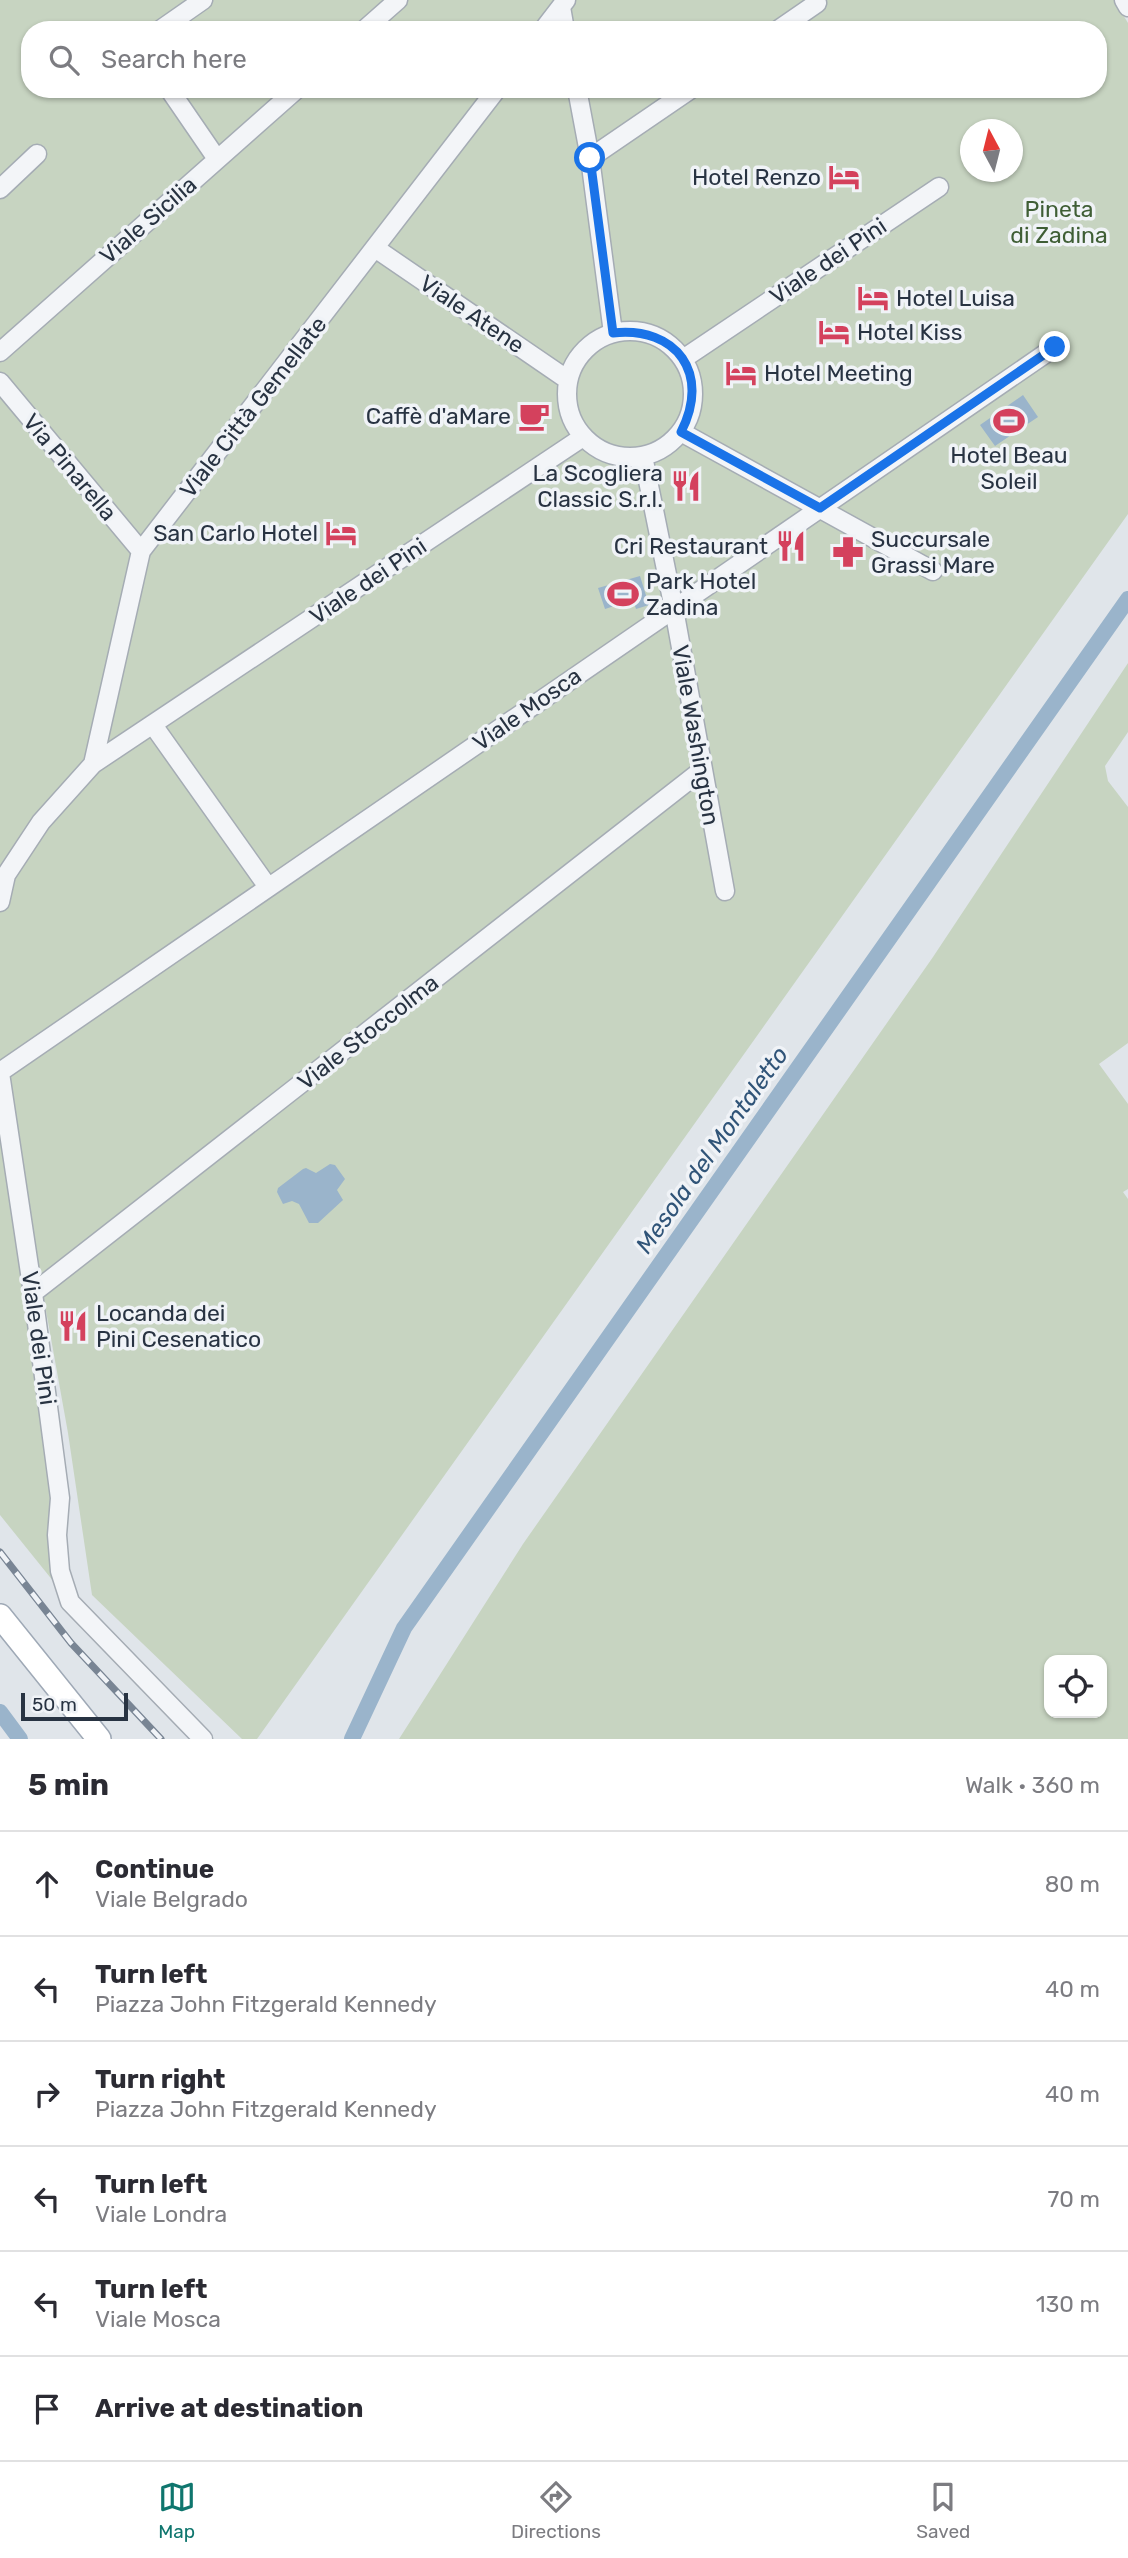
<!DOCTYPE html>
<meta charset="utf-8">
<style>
body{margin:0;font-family:Rubik,sans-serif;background:#f2f2f3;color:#2b2b33}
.controls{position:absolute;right:21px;bottom:21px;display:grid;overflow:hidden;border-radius:14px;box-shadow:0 2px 5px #0004}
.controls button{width:63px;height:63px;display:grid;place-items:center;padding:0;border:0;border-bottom:2px solid #e1e1e2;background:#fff;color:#2b2b33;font:35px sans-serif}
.compass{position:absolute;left:960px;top:119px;width:63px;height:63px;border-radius:50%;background:#fff;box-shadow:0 2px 5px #0004;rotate:353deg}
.scale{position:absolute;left:21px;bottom:18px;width:107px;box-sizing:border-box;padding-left:7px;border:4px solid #283342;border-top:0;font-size:19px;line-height:24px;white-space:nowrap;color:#283342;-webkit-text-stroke:5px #f0f3f7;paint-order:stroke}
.stop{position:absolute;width:21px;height:21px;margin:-16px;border:5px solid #1a73e8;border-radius:50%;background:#fff}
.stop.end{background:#1a73e8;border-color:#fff;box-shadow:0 2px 7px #0008}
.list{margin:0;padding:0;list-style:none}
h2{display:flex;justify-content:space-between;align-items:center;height:91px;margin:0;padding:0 28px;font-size:30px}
h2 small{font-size:23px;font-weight:400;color:#7c7c81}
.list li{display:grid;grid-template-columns:46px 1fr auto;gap:21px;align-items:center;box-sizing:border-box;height:105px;padding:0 28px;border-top:2px solid #e1e1e2}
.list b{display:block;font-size:26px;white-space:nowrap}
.list p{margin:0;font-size:23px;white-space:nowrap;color:#7c7c81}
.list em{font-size:23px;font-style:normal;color:#7c7c81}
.icon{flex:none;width:38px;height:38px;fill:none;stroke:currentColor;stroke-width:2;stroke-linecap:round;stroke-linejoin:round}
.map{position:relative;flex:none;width:1128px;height:1739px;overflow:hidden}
.search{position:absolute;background:#fff;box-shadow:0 2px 5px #0004;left:21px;right:21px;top:21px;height:77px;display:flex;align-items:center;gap:18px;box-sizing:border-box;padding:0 24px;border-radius:28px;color:#7c7c81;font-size:26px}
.sheet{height:721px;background:#fff}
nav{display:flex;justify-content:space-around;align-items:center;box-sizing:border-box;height:98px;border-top:2px solid #e1e1e2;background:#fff;font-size:19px;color:#7c7c81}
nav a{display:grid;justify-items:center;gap:4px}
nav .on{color:#0f766e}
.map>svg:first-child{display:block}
</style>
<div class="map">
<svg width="1128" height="1739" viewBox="0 0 1128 1739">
<rect width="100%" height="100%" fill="#e0e5ea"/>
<path fill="#c7d4c1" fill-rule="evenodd" d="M0,0h1114l14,23v491l-871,1225h-15l-150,-144 -24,-162 -25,-139 -10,-1 37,309 -70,-87zM30,30h1068v59h-1068zM970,130h42v42h-42z
M1128,663v69l-23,34 3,15 20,26v236l-29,21 29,40v85l-5,3 5,7v540h-729l124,-195 410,-587zM1102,1660v53h-53v-53z"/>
<path fill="#9ab4cb" d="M1023,395l15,22 -43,29 -15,-21z
M640,576l9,29 -13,4 -3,-9 -28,9 -7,-21z
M330,1164l5,1 10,14 -8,11 6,10 -25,23h-9l-10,-19 -7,-3 -9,3 -6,-12 1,-4 25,-19 3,-1 10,5z"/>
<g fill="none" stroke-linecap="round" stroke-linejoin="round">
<path stroke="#9ab4cb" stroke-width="16" d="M0,1712l20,27
M352,1739l52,-111 724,-1029"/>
<defs>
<path id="minor" d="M1124,0l4,7
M561,7l4,23
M160,30l43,-30
M364,30l34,-30
M543,30l23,-30
M778,30l39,-27
M169,89l48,70
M577,89l13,69 23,175
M590,158l101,-69
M0,189l37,-35
M375,248l193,132
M567 394a63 63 0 1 1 126 0a63 63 0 1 1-126 0Z
M0,352l297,-263
M683,359l256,-172
M0,382l141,169
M681,432l252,139
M643,456l31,153 51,282
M153,725l115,162
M93,764l48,-213 356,-462
M0,902l6,-27 35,-53 52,-58 490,-327
M0,1072l1055,-725
M0,1073l33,220 27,205 -3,37 3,36 10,31 133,137
M33,1293l669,-523"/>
<path id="major" d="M0,1616l99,123"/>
</defs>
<use href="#minor" stroke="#a5acb4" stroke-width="21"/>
<use href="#major" stroke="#9fa9b6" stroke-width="26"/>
<use href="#minor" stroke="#f3f5f8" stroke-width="18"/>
<use href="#major" stroke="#fff" stroke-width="23"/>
<defs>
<path id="rail" d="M0,1552l71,91 90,96"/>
</defs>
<use href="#rail" stroke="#798594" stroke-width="7"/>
<use href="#rail" stroke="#f0f3f7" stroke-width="4.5" stroke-dasharray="13" stroke-linecap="butt"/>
</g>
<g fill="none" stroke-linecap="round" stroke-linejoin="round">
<path stroke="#1a73e8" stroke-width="9" d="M590,158l23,175c64,-7 98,41 68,99l139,76 235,-161"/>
</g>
<defs>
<symbol id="hotel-bare" viewBox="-9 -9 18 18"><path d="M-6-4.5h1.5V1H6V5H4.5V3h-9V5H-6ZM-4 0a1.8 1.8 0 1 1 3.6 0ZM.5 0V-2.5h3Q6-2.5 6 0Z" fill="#d4415d" stroke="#f0f3f7" stroke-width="2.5" paint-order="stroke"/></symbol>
<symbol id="cafe-bare" viewBox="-9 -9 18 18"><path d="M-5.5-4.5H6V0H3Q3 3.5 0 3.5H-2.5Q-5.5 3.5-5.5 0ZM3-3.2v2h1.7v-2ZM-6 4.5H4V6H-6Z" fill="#d4415d" stroke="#f0f3f7" stroke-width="2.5" paint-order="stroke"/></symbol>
<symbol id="stadium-bare" viewBox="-9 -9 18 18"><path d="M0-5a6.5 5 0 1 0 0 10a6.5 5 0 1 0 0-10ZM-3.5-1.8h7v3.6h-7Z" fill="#d4415d" stroke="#f0f3f7" stroke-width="2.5" paint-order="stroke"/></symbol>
<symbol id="restaurant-bare" viewBox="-9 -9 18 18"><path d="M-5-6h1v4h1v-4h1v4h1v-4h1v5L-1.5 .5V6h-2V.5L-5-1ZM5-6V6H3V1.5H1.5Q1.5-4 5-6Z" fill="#d4415d" stroke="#f0f3f7" stroke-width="2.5" paint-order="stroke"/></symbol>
<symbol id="pharmacy-bare" viewBox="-9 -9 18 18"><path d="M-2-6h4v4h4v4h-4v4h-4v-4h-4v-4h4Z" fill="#d4415d" stroke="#f0f3f7" stroke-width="2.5" paint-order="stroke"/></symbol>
</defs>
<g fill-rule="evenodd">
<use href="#hotel-bare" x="822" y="155" width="44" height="44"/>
<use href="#hotel-bare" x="851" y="276" width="44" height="44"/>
<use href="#hotel-bare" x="812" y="310" width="44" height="44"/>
<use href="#hotel-bare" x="719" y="351" width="44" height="44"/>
<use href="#cafe-bare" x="512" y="394" width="44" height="44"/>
<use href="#stadium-bare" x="987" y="399" width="44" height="44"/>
<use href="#restaurant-bare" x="664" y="464" width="44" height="44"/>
<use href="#hotel-bare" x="319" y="511" width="44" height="44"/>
<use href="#restaurant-bare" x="769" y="524" width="44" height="44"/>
<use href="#pharmacy-bare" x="826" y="530" width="44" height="44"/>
<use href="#stadium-bare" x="601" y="572" width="44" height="44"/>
<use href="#restaurant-bare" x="51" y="1304" width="44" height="44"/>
</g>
<g text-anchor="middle" stroke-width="7" stroke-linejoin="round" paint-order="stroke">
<g font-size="23" fill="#283342" stroke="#f0f3f7" text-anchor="start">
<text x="821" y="185" text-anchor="end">Hotel Renzo</text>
<text x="896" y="306">Hotel Luisa</text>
<text x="857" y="340">Hotel Kiss</text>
<text x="764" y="381">Hotel Meeting</text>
<text x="511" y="424" text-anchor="end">Caffè d'aMare</text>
<text x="1009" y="463" text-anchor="middle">Hotel Beau<tspan x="1009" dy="26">Soleil</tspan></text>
<text x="663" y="481" text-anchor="end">La Scogliera<tspan x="663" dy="26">Classic S.r.l.</tspan></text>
<text x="318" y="541" text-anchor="end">San Carlo Hotel</text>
<text x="871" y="547">Succursale<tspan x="871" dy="26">Grassi Mare</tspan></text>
<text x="768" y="554" text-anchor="end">Cri Restaurant</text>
<text x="646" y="589">Park Hotel<tspan x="646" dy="26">Zadina</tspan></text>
<text x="96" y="1321">Locanda dei<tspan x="96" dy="26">Pini Cesenatico</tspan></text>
</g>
<g font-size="23" fill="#3f5e35" stroke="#f0f3f7">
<text x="1059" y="217">Pineta<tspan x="1059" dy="26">di Zadina</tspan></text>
</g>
<g font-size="23" fill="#283342" stroke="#f0f3f7">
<text transform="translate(148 220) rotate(-41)" y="8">Viale Sicilia</text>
<text transform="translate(828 261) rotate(-34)" y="8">Viale dei Pini</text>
<text transform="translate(472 314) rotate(34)" y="8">Viale Atene</text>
<text transform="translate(253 407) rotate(-52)" y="8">Viale Città Gemellate</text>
<text transform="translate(70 467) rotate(50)" y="8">Via Pinarella</text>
<text transform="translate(368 581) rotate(-34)" y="8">Viale dei Pini</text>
<text transform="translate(527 709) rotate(-35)" y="8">Viale Mosca</text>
<text transform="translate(696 735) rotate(80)" y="8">Viale Washington</text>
<text transform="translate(368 1032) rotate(-38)" y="8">Viale Stoccolma</text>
<text transform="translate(39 1338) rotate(82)" y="8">Viale dei Pini</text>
</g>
<g font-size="24" font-style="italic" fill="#305478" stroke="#f0f3f7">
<text transform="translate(712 1150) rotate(-55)" y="8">Mesola del Montaletto</text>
</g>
</g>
</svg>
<div class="controls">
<button><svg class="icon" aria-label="locate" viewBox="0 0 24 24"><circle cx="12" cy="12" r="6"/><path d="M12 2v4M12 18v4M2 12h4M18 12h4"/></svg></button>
</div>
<svg class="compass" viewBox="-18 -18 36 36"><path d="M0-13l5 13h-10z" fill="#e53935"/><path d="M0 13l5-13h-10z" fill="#7c7c81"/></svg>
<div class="scale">50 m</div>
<div class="stop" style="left:590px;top:158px"></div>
<div class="stop end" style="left:1055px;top:347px"></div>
<div class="search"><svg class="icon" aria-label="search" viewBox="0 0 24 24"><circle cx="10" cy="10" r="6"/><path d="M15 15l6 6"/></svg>Search here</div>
</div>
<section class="sheet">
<h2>5 min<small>Walk · 360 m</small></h2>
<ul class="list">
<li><svg class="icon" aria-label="ahead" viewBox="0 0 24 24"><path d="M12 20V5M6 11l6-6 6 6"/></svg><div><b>Continue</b><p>Viale Belgrado</p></div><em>80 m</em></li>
<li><svg class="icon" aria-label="left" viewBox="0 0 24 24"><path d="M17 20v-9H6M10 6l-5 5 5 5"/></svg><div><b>Turn left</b><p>Piazza John Fitzgerald Kennedy</p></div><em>40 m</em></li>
<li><svg class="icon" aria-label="right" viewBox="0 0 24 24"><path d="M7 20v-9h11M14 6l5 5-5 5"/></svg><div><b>Turn right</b><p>Piazza John Fitzgerald Kennedy</p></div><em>40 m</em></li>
<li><svg class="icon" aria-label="left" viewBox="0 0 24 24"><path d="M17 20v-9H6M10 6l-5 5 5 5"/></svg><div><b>Turn left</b><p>Viale Londra</p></div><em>70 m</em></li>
<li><svg class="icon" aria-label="left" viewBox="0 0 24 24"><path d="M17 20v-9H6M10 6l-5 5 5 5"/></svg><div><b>Turn left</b><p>Viale Mosca</p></div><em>130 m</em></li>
<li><svg class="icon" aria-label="arrive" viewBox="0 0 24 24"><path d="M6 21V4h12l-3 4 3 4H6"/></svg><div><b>Arrive at destination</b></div></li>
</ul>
</section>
<nav>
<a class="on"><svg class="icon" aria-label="map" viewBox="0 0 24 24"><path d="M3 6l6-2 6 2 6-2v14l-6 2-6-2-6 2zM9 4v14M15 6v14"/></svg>Map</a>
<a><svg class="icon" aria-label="directions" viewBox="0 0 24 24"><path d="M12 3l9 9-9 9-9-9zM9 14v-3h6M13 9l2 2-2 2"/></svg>Directions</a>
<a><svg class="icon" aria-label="saved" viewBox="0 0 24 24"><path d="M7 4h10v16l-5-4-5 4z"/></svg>Saved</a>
</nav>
